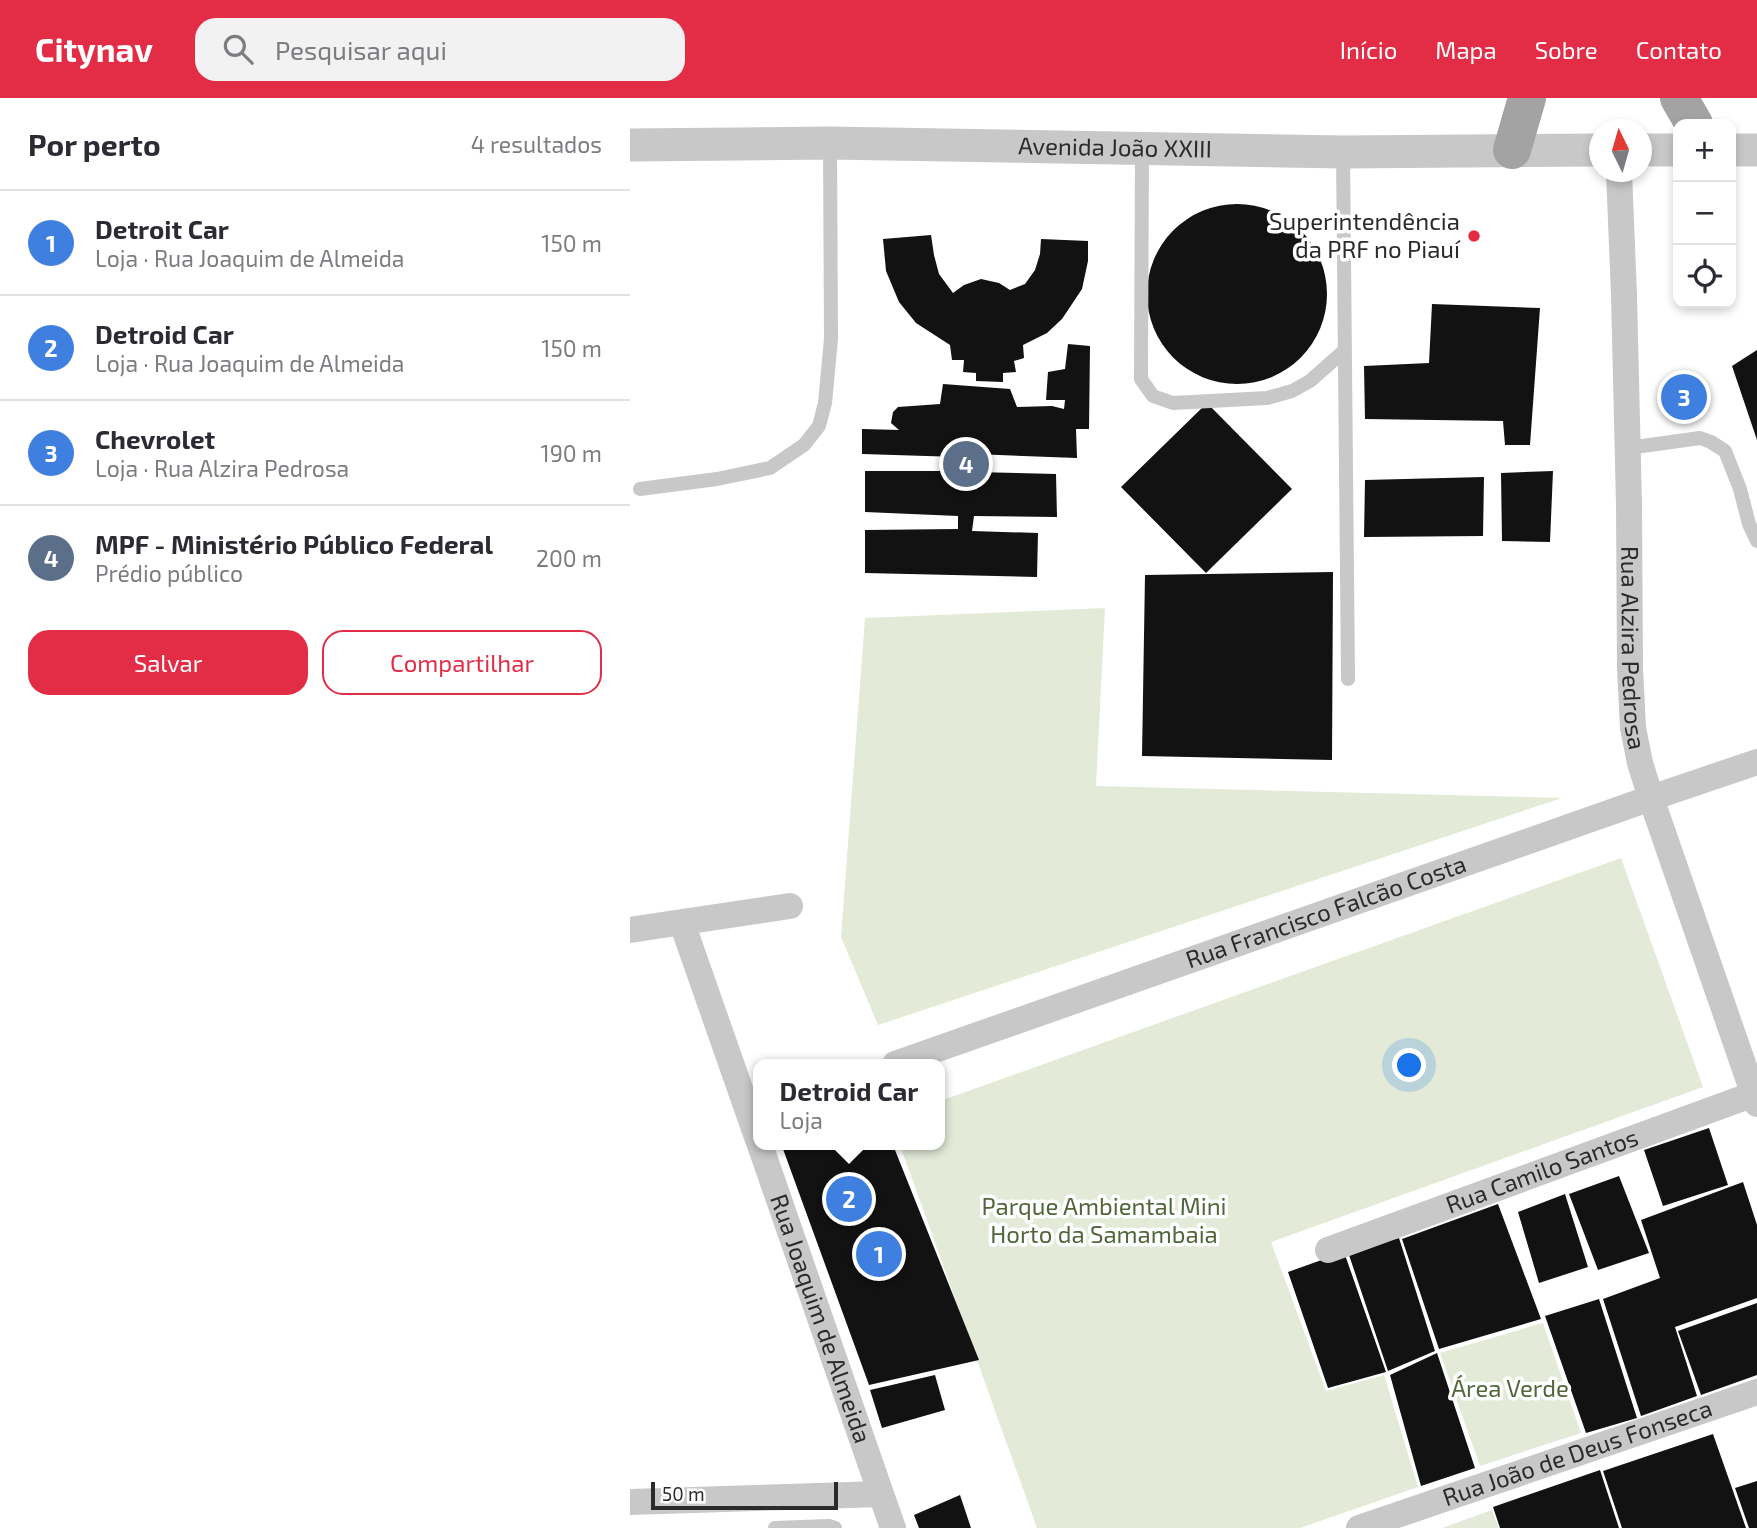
<!DOCTYPE html>
<html lang="pt">
<meta charset="utf-8">
<style>
body{margin:0;font-family:"Exo 2",sans-serif;background:#f2f2f3;color:#2b2b33}
.controls{position:absolute;right:21px;top:21px;display:grid;overflow:hidden;border-radius:14px;box-shadow:0 4px 10px #0003}
.controls button{width:63px;height:63px;display:grid;place-items:center;padding:0;border:0;border-bottom:2px solid #e1e1e2;background:#fff;color:#2b2b33;font:35px sans-serif}
.compass{position:absolute;left:959px;top:21px;width:63px;height:63px;border-radius:50%;background:#fff;box-shadow:0 4px 10px #0003;rotate:355deg}
.scale{position:absolute;left:21px;bottom:18px;width:187px;box-sizing:border-box;padding-left:7px;border:4px solid #2b2b2b;border-top:0;font-size:19px;line-height:24px;white-space:nowrap;color:#2b2b2b;-webkit-text-stroke:5px #fff;paint-order:stroke}
.you{position:absolute;left:780px;top:968px;width:24px;height:24px;margin:-18px;border:5px solid #fff;border-radius:50%;background:#1a73e8;box-shadow:0 0 0 10px #1a73e833}
.badge{display:grid;place-items:center;width:46px;height:46px;border-radius:50%;background:#e32c45;color:#fff;font-size:23px;font-weight:700}
.pin{position:absolute;translate:-50% -50%;border:4px solid #fff;box-shadow:0 2px 7px #0006}
.popup{position:absolute;left:123px;top:961px;width:192px;height:91px;box-sizing:border-box;display:grid;place-content:center;border-radius:14px;background:#fff;filter:drop-shadow(0 2px 5px #0005);font-size:23px;white-space:nowrap;color:#7c7c81}
.popup b{font-size:26px;color:#2b2b33}
.popup::after{content:'';position:absolute;left:50%;top:100%;margin-left:-14px;border:14px solid transparent;border-top-color:#fff}
.list{margin:0;padding:0;list-style:none}
h2{display:flex;justify-content:space-between;align-items:center;height:91px;margin:0;padding:0 28px;font-size:30px}
h2 small{font-size:23px;font-weight:400;color:#7c7c81}
.list li{display:grid;grid-template-columns:46px 1fr auto;gap:21px;align-items:center;box-sizing:border-box;height:105px;padding:0 28px;border-top:2px solid #e1e1e2}
.list b{display:block;font-size:26px;white-space:nowrap}
.list p{margin:0;font-size:23px;white-space:nowrap;color:#7c7c81}
.list em{font-size:23px;font-style:normal;color:#7c7c81}
.actions{display:flex;gap:14px;padding:21px 28px}
.actions a{flex:1;padding:16px 0;border:2px solid #e32c45;border-radius:21px;text-align:center;font-size:24px;color:#e32c45}
.actions .main{background:#e32c45;color:#fff}
.icon{flex:none;width:38px;height:38px;fill:none;stroke:currentColor;stroke-width:2;stroke-linecap:round;stroke-linejoin:round}
.map{position:relative;flex:none;width:1127px;height:1430px;overflow:hidden}
header{display:flex;align-items:center;gap:42px;box-sizing:border-box;height:98px;padding:0 35px;background:#e32c45;color:#fff}
header strong{font-size:33px}
nav{display:flex;gap:38px;margin-inline-start:auto;font-size:24px}
.search{width:490px;height:63px;background:#f2f2f3;display:flex;align-items:center;gap:18px;box-sizing:border-box;padding:0 24px;border-radius:21px;color:#7c7c81;font-size:26px}
main{display:flex}
aside{flex:1;background:#fff}
.map>svg:first-child{display:block}
</style>
<header>
<strong>Citynav</strong>
<div class="search"><svg class="icon" aria-label="search" viewBox="0 0 24 24"><circle cx="10" cy="10" r="6"/><path d="M15 15l6 6"/></svg>Pesquisar aqui</div>
<nav><a>Início</a><a>Mapa</a><a>Sobre</a><a>Contato</a></nav>
</header>
<main>
<aside>
<h2>Por perto<small>4 resultados</small></h2>
<ul class="list">
<li><span class="badge" style="background:#3f7fe0">1</span><div><b>Detroit Car</b><p>Loja · Rua Joaquim de Almeida</p></div><em>150 m</em></li>
<li><span class="badge" style="background:#3f7fe0">2</span><div><b>Detroid Car</b><p>Loja · Rua Joaquim de Almeida</p></div><em>150 m</em></li>
<li><span class="badge" style="background:#3f7fe0">3</span><div><b>Chevrolet</b><p>Loja · Rua Alzira Pedrosa</p></div><em>190 m</em></li>
<li><span class="badge" style="background:#5c6f8a">4</span><div><b>MPF - Ministério Público Federal</b><p>Prédio público</p></div><em>200 m</em></li>
</ul>
<div class="actions"><a class="main">Salvar</a><a>Compartilhar</a></div>
</aside>
<div class="map">
<svg width="1127" height="1430" viewBox="0 0 1127 1430">
<rect width="100%" height="100%" fill="#fff"/>
<path fill="#e3ead8" d="M475,510l-9,178 466,12 -684,227 -37,-88 24,-319z
M991,760l82,229 -432,155 55,149 58,-16 34,112 -118,41h-263l-137,-383h40v-44z
M913,1225l38,110 -101,33 -40,-113z
M862,1412l7,18h-57z"/>
<path fill="#121212" d="M517 196a90 90 0 1 1 180 0a90 90 0 1 1-180 0Z
M301,137l3,20 5,19 14,19 11,-8 17,-6 18,4 11,7 15,-6 10,-14 5,-16 1,-15 47,2v20l-6,28 -20,30 -15,14 -24,12 1,13 -10,3 2,11 -13,1v9l-27,-1v-8l-13,-1 1,-12h-12l-2,-15 -34,-22 -17,-21 -13,-31 -3,-32z
M802,206l108,4 -10,137h-25l-2,-24 -138,-2 -1,-53 65,-3z
M438,246l22,2 -1,83h-13l1,29 -103,-4v18l82,2 1,43 -83,-1 -2,15 66,2 -1,44 -172,-4v-43l93,-1v-13l-93,-4v-41h93l1,-14 -97,-3v-25l37,1 -8,-7 2,-11 5,-5 42,-3 3,-20 67,5 7,18 35,-1 12,3 1,-9h-19l2,-28 17,-3z
M1127,252v90l-25,-74z
M577,305l85,86 -86,84 -85,-86z
M923,373l-3,71 -48,-1 -1,-68z
M854,379l-1,59 -119,1 1,-57z
M703,474l-1,188 -190,-4 3,-181z
M1079,1030l19,57 -65,21 -19,-56z
M164,1047h99l86,215 -110,25 -86,-236z
M989,1078l30,77 -51,17 -29,-76z
M1113,1084l14,43v73l-82,29 22,69 -56,20 -38,-117 57,-21 -19,-58z
M935,1096l23,73 -49,16 -21,-71z
M868,1106l43,115 -102,30 -37,-110z
M769,1140l36,113 -47,20 -40,-119z
M714,1154l42,120 -58,16 -40,-116z
M969,1201l38,119 -51,15 -41,-117z
M1127,1205v72l-56,20 -23,-64z
M807,1255l38,115 -54,18 -31,-111z
M305,1277l10,35 -63,18 -12,-38z
M1083,1336l33,94h-124l-19,-57z
M970,1372l19,58h-119l-7,-21z
M1127,1383v47h-8l-14,-40z
M330,1397l11,33h-52l-5,-13z"/>
<g fill="none" stroke-linecap="round" stroke-linejoin="round">
<path stroke="#c8c8c8" stroke-width="14" d="M512,50l-1,231 12,17 20,7 94,-5 25,-7 18,-10 35,-31
M713,54l5,527
M998,350l72,-10 11,4 14,9 15,38 9,35 8,17
M10,391l77,-10 53,-11 34,-23 15,-19 6,-23 6,-64 -1,-196
M145,1430l54,-2 6,2"/>
<g stroke="#c8c8c8" stroke-width="26">
<path id="s1" d="M989,74l5,123 5,209 1,164 3,60 7,35 11,35 106,306"/>
<path d="M52,825l76,217"/>
<path d="M0,832l160,-24"/>
<path id="s2" d="M265,966l756,-266 106,-36"/>
<path id="s3" d="M130,1047l121,349"/>
<path id="s4" d="M698,1152l429,-157"/>
<path d="M0,1404l251,-8 12,34"/>
<path id="s5" d="M729,1430l398,-136"/>
</g>
<g stroke="#c8c8c8" stroke-width="33">
<path id="s6" d="M0,47l200,-2 513,9 257,-2"/>
<path d="M1012,52h36"/>
<path d="M1101,52h26"/>
</g>
<path stroke="#a3a3a3" stroke-width="38" d="M1049,0l15,26
M882,52l15,-52"/>
</g>
<circle fill="#e32c45" stroke="#fff" stroke-width="2.5" cx="844" cy="138" r="7"/>
<g text-anchor="middle" stroke-width="7" stroke-linejoin="round" paint-order="stroke">
<g font-size="24" fill="#2b2b2b" stroke="#fff">
<text dy="8" stroke="none"><textPath href="#s6" startOffset="485">Avenida João XXIII</textPath></text>
<text dy="8" stroke="none"><textPath href="#s1" startOffset="476">Rua Alzira Pedrosa</textPath></text>
<text dy="8" stroke="none"><textPath href="#s2" startOffset="457">Rua Francisco Falcão Costa</textPath></text>
<text dy="8" stroke="none"><textPath href="#s4" startOffset="228">Rua Camilo Santos</textPath></text>
<text dy="8" stroke="none"><textPath href="#s3" startOffset="184">Rua Joaquim de Almeida</textPath></text>
<text dy="8" stroke="none"><textPath href="#s5" startOffset="231">Rua João de Deus Fonseca</textPath></text>
</g>
<g font-size="24" fill="#2b2b2b" stroke="#fff" text-anchor="end">
<text x="830" y="132">Superintendência<tspan x="830" dy="28">da PRF no Piauí</tspan></text>
</g>
<g font-size="24" fill="#51663a" stroke="#fff">
<text x="474" y="1117">Parque Ambiental Mini<tspan x="474" dy="28">Horto da Samambaia</tspan></text>
<text x="880" y="1299">Área Verde</text>
</g>
</g>
</svg>
<div class="controls">
<button>+</button>
<button>−</button>
<button><svg class="icon" aria-label="locate" viewBox="0 0 24 24"><circle cx="12" cy="12" r="6"/><path d="M12 2v4M12 18v4M2 12h4M18 12h4"/></svg></button>
</div>
<svg class="compass" viewBox="-18 -18 36 36"><path d="M0-13l5 13h-10z" fill="#e53935"/><path d="M0 13l5-13h-10z" fill="#7c7c81"/></svg>
<div class="scale">50 m</div>
<div class="you"></div>
<div class="pin badge" style="left:249px;top:1156px;background:#3f7fe0">1</div>
<div class="pin badge" style="left:219px;top:1101px;background:#3f7fe0">2</div>
<div class="popup"><b>Detroid Car</b>Loja</div>
<div class="pin badge" style="left:1054px;top:299px;background:#3f7fe0">3</div>
<div class="pin badge" style="left:336px;top:366px;background:#5c6f8a">4</div>
</div>
</main>
